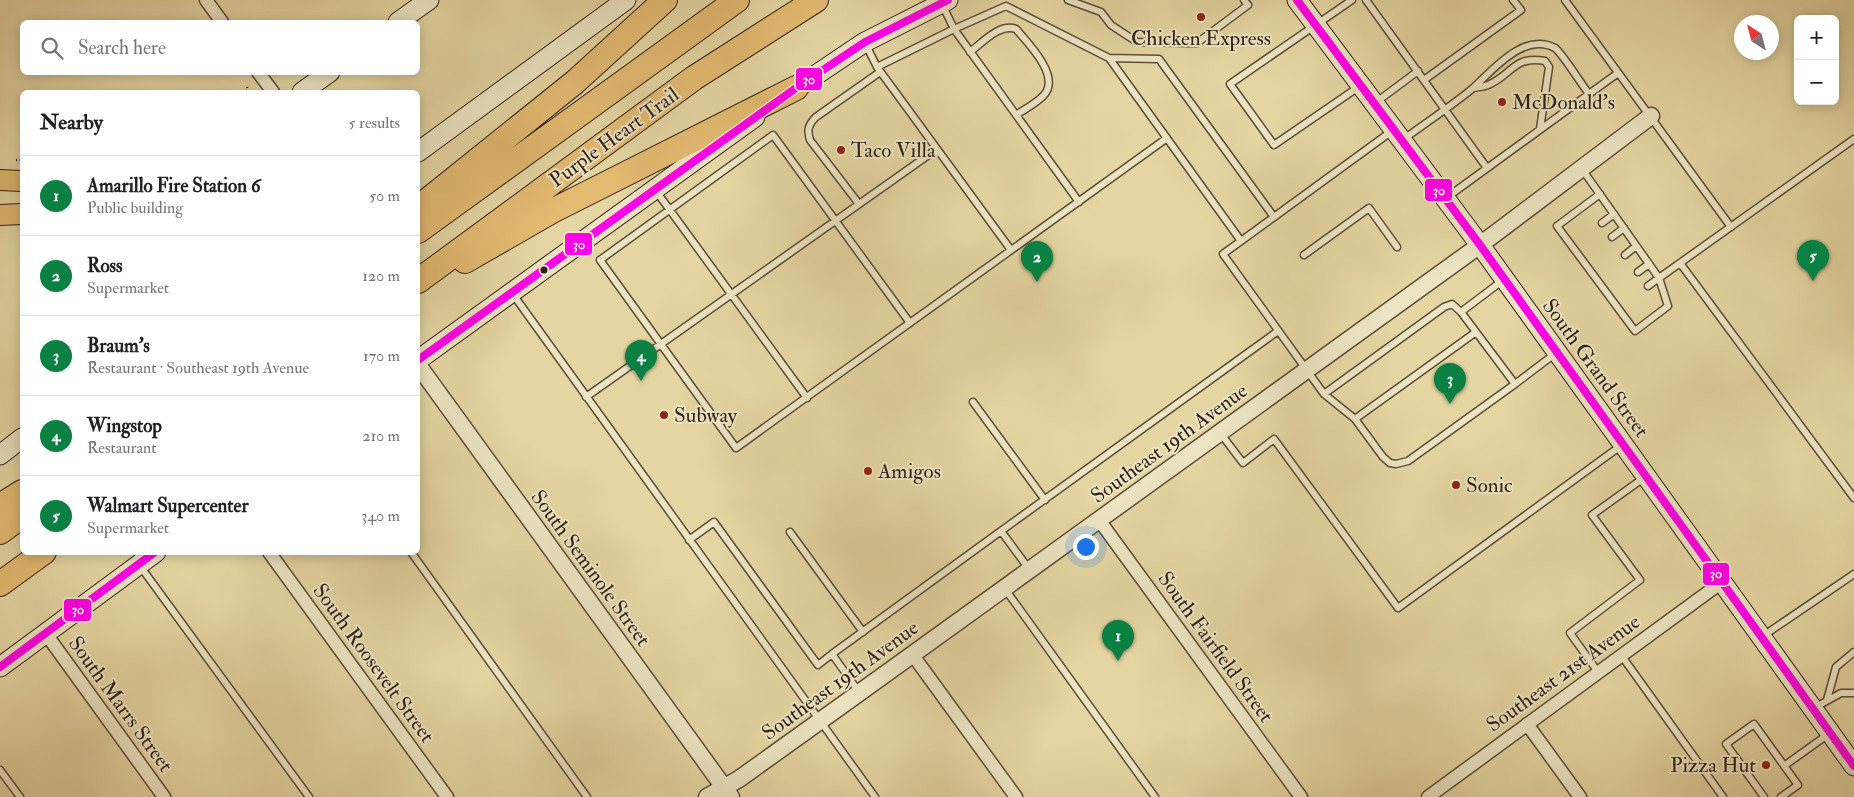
<!DOCTYPE html>
<meta charset="utf-8">
<style>
body{margin:0;font-family:"IM FELL Double Pica",serif;background:#f2f2f2;color:#202124}
.controls{position:absolute;right:15px;top:15px;display:grid;overflow:hidden;border-radius:8px;box-shadow:0 2px 12px #0003}
.controls button{width:45px;height:45px;display:grid;place-items:center;padding:0;border:0;border-bottom:1px solid #e0e0e0;background:#fff;color:#202124;font:25px sans-serif}
.compass{position:absolute;left:1734px;top:15px;width:45px;height:45px;border-radius:50%;background:#fff;box-shadow:0 2px 12px #0003;rotate:324deg}
.you{position:absolute;left:1085px;top:546px;width:18px;height:18px;margin:-12px;border:4px solid #fff;border-radius:50%;background:#1a73e8;box-shadow:0 0 0 8px #1a73e833}
.badge{display:grid;place-items:center;width:32px;height:32px;border-radius:50%;background:#0b8043;color:#fff;font-size:16px;font-weight:700}
.pin{position:absolute;translate:-50% -41px;filter:drop-shadow(0 1px 2px #0008)}
.pin::after{content:'';position:absolute;top:26px;width:18px;height:15px;background:inherit;clip-path:polygon(0 0,100% 0,50% 100%)}
.list{margin:0;padding:0;list-style:none}
h2{display:flex;justify-content:space-between;align-items:center;height:65px;margin:0;padding:0 20px;font-size:21px}
h2 small{font-size:16px;font-weight:400;color:#757577}
.list li{display:grid;grid-template-columns:32px 1fr auto;gap:15px;align-items:center;box-sizing:border-box;height:80px;padding:0 20px;border-top:1px solid #e0e0e0}
.list b{display:block;font-size:19px;white-space:nowrap}
.list p{margin:0;font-size:16px;white-space:nowrap;color:#757577}
.list em{font-size:16px;font-style:normal;color:#757577}
.icon{flex:none;width:28px;height:28px;fill:none;stroke:currentColor;stroke-width:2;stroke-linecap:round;stroke-linejoin:round}
.map{position:relative;flex:none;width:1854px;height:797px;overflow:hidden}
.search{position:absolute;background:#fff;box-shadow:0 2px 12px #0003;left:20px;top:20px;width:400px;height:55px;display:flex;align-items:center;gap:12px;box-sizing:border-box;padding:0 18px;border-radius:8px;color:#757577;font-size:19px}
.panel{position:absolute;background:#fff;box-shadow:0 2px 12px #0003;left:20px;top:90px;width:400px;height:465px;border-radius:8px}
.map>svg:first-child{display:block}
</style>
<div class="map">
<svg width="1854" height="797" viewBox="0 0 1854 797">
<rect width="100%" height="100%" fill="#e4d5a2"/>
<filter id="stains"><feTurbulence type="fractalNoise" baseFrequency=".004" numOctaves="4"/><feColorMatrix values="0 0 0 0 .2 0 0 0 0 .09 0 0 0 0 .02 0 0 0 .5 -.17"/></filter>
<radialGradient id="worn" r=".72"><stop offset=".6" stop-color="#630" stop-opacity="0"/><stop offset="1" stop-color="#630" stop-opacity=".3"/></radialGradient>
<g fill="none" stroke-linecap="round" stroke-linejoin="round">
<defs>
<path id="service" d="M1068,0l33,12 10,13 26,17 53,1h7l51,-38 -4,-5
M1352,0l-122,84 44,61 86,-59
M1366,0l121,168
M1565,0l166,227
M942,4l12,25 125,173
M866,45l11,22 77,-38 52,-23 103,52
M970,52c13,-10 30,-29 46,-23 12,14 45,47 28,66 -7,8 -19,14 -28,20
M1109,58l50,1 115,158 -33,24z
M877,67l134,183
M1424,80l97,-70 -8,-10
M1473,88c4,-1 11,-1 15,-3 24,-10 26,-30 57,-24l4,6 -9,62
M1375,103l43,-32
M1404,139c23,-17 46,-32 68,-50 20,-18 52,-58 83,-41 7,5 27,37 34,46
M1582,169l77,109 195,-139
M656,191l151,207
M1600,194l-43,32 78,105 33,-25 -9,-28 -11,8
M1446,198l172,-125
M859,204l-49,-64c-3,-10 -2,-15 6,-23l64,-45
M1274,217l118,-86
M1602,223l12,-9
M1612,237l12,-9
M1241,241l-18,13 101,140 120,-87 8,-3 9,8 54,72 41,-31
M1304,255l65,-47 28,39
M1625,255l11,-9
M1680,263l174,235
M1638,272l11,-8
M512,293l363,504
M1461,312l41,-31
M910,323l-137,-188 -173,125 136,188 431,-310
M1324,394l31,25 28,38 7,6 6,1 12,-3 107,-77
M586,397l351,-248
M973,402l72,98
M1355,419l121,-87
M1221,434l22,29 31,-24 124,169 224,-163
M790,532l73,100
M689,540l25,-18 104,143 14,-11
M411,552l176,245
M140,566l169,231
M1029,569l-28,-38 277,-200
M1005,589l150,208
M1763,636l91,-62
M1621,655l102,142
M1598,672l-28,-39 70,-53 -48,-65 53,-38
M859,692l-27,-38 169,-123
M1827,700l9,-33 18,-15
M1814,708l27,-15h13
M1784,766l46,-33
M0,770l20,27
M1764,797l-38,-53 28,-20 44,61 -17,12"/>
<path id="minor" d="M206,0l16,22
M258,72l15,20
M1099,520l202,277
M269,552l178,245
M46,634l118,163
M912,654l104,143
M1527,724l53,73
M1428,797l294,-215"/>
<path id="tertiary" d="M418,365l313,432
M707,797l32,-18 120,-86 621,-448 171,-129"/>
<path id="secondary" d="M1297,0l183,245 374,521
M398,22l31,-22
M302,92l28,-20
M786,95l79,-53 83,-42
M418,152l208,-152
M418,360l337,-243
M0,455l22,-17
M0,667l156,-115"/>
<path id="primary" d="M0,180l22,1
M0,215l22,-1"/>
<path id="motorway" d="M418,208l157,-126 90,-82
M418,231l319,-231
M465,261l87,-50 244,-123
M418,281l276,-203 122,-78
M0,506l22,-14
M0,532l22,-16
M0,584l44,-32"/>
</defs>
<use href="#service" stroke="#5e4c3a" stroke-width="9"/>
<use href="#minor" stroke="#5e4c3a" stroke-width="15"/>
<use href="#tertiary" stroke="#5e4c3a" stroke-width="19"/>
<use href="#secondary" stroke="#321f17" stroke-width="21"/>
<use href="#primary" stroke="#321f17" stroke-width="22"/>
<use href="#motorway" stroke="#321f17" stroke-width="26"/>
<path stroke="#321f17" stroke-width="2.5" stroke-dasharray="1 2.5" stroke-linecap="butt" d="M247,87l2,5
M16,160h6"/>
<use href="#service" stroke="#ede4c3" stroke-width="6"/>
<use href="#minor" stroke="#ede4c3" stroke-width="12"/>
<use href="#tertiary" stroke="#ede4c3" stroke-width="16"/>
<use href="#secondary" stroke="#ede4c3" stroke-width="19"/>
<use href="#primary" stroke="#e2ba71" stroke-width="20"/>
<use href="#motorway" stroke="#e2ba71" stroke-width="24"/>
<defs>
<path id="bus-1" d="M1297,0l183,245 374,521
M418,360l378,-272 69,-46 83,-42
M0,667l155,-115"/>
</defs>
<use href="#bus-1" stroke="#ede4c3" stroke-width="11"/>
<use href="#bus-1" stroke="#ff00ea" stroke-width="8"/>
</g>
<g fill="#8f2418" stroke="#ede4c3" stroke-width="2">
<circle cx="1201" cy="17" r="5"/>
<circle cx="1502" cy="102" r="5"/>
<circle cx="841" cy="150" r="5"/>
<circle cx="664" cy="415" r="5"/>
<circle cx="868" cy="471" r="5"/>
<circle cx="1456" cy="485" r="5"/>
<circle cx="1766" cy="765" r="5"/>
</g>
<circle fill="#321f17" stroke="#ede4c3" stroke-width="2" cx="544" cy="270" r="4.5"/>
<g text-anchor="middle" stroke-width="4" stroke-linejoin="round" paint-order="stroke">
<g font-size="21" fill="#321f17" stroke="#ede4c3" text-anchor="start">
<text x="1201" y="45" text-anchor="middle">Chicken Express</text>
<text x="1512" y="109">McDonald's</text>
<text x="851" y="157">Taco Villa</text>
<text x="674" y="422">Subway</text>
<text x="878" y="478">Amigos</text>
<text x="1466" y="492">Sonic</text>
<text x="1756" y="772" text-anchor="end">Pizza Hut</text>
</g>
<g font-size="21" fill="#321f17" stroke="#ede4c3">
<text transform="translate(614 137) rotate(-36)" y="7">Purple Heart Trail</text>
<text transform="translate(1596 368) rotate(54)" y="7">South Grand Street</text>
<text transform="translate(1169 443) rotate(-36)" y="7">Southeast 19th Avenue</text>
<text transform="translate(591 568) rotate(54)" y="7">South Seminole Street</text>
<text transform="translate(1216 647) rotate(54)" y="7">South Fairfield Street</text>
<text transform="translate(374 663) rotate(54)" y="7">South Roosevelt Street</text>
<text transform="translate(1563 673) rotate(-36)" y="7">Southeast 21st Avenue</text>
<text transform="translate(840 680) rotate(-36)" y="7">Southeast 19th Avenue</text>
<text transform="translate(121 704) rotate(54)" y="7">South Marrs Street</text>
</g>
</g>
<g stroke="#ede4c3" stroke-width="2">
<rect x="795" y="67" width="28" height="24" rx="5" fill="#ff00ea"/>
<rect x="1424" y="178" width="29" height="24" rx="5" fill="#ff00ea"/>
<rect x="564" y="232" width="29" height="24" rx="5" fill="#ff00ea"/>
<rect x="1702" y="562" width="28" height="24" rx="5" fill="#ff00ea"/>
<rect x="63" y="598" width="29" height="24" rx="5" fill="#ff00ea"/>
</g>
<g font-size="14" text-anchor="middle" font-weight="bold" fill="#fff">
<text x="809" y="84">30</text>
<text x="1439" y="195">30</text>
<text x="579" y="249">30</text>
<text x="1716" y="578">30</text>
<text x="78" y="614">30</text>
</g>
<rect width="100%" height="100%" filter="url(#stains)"/>
<rect width="100%" height="100%" fill="url(#worn)"/>
</svg>
<div class="controls">
<button>+</button>
<button>−</button>
</div>
<svg class="compass" viewBox="-18 -18 36 36"><path d="M0-13l5 13h-10z" fill="#e53935"/><path d="M0 13l5-13h-10z" fill="#757577"/></svg>
<div class="you"></div>
<div class="pin badge" style="left:1118px;top:661px">1</div>
<div class="pin badge" style="left:1037px;top:282px">2</div>
<div class="pin badge" style="left:1450px;top:404px">3</div>
<div class="pin badge" style="left:641px;top:381px">4</div>
<div class="pin badge" style="left:1813px;top:281px">5</div>
<div class="search"><svg class="icon" aria-label="search" viewBox="0 0 24 24"><circle cx="10" cy="10" r="6"/><path d="M15 15l6 6"/></svg>Search here</div>
<section class="panel">
<h2>Nearby<small>5 results</small></h2>
<ul class="list">
<li><span class="badge">1</span><div><b>Amarillo Fire Station 6</b><p>Public building</p></div><em>50 m</em></li>
<li><span class="badge">2</span><div><b>Ross</b><p>Supermarket</p></div><em>120 m</em></li>
<li><span class="badge">3</span><div><b>Braum's</b><p>Restaurant · Southeast 19th Avenue</p></div><em>170 m</em></li>
<li><span class="badge">4</span><div><b>Wingstop</b><p>Restaurant</p></div><em>210 m</em></li>
<li><span class="badge">5</span><div><b>Walmart Supercenter</b><p>Supermarket</p></div><em>340 m</em></li>
</ul>
</section>
</div>
